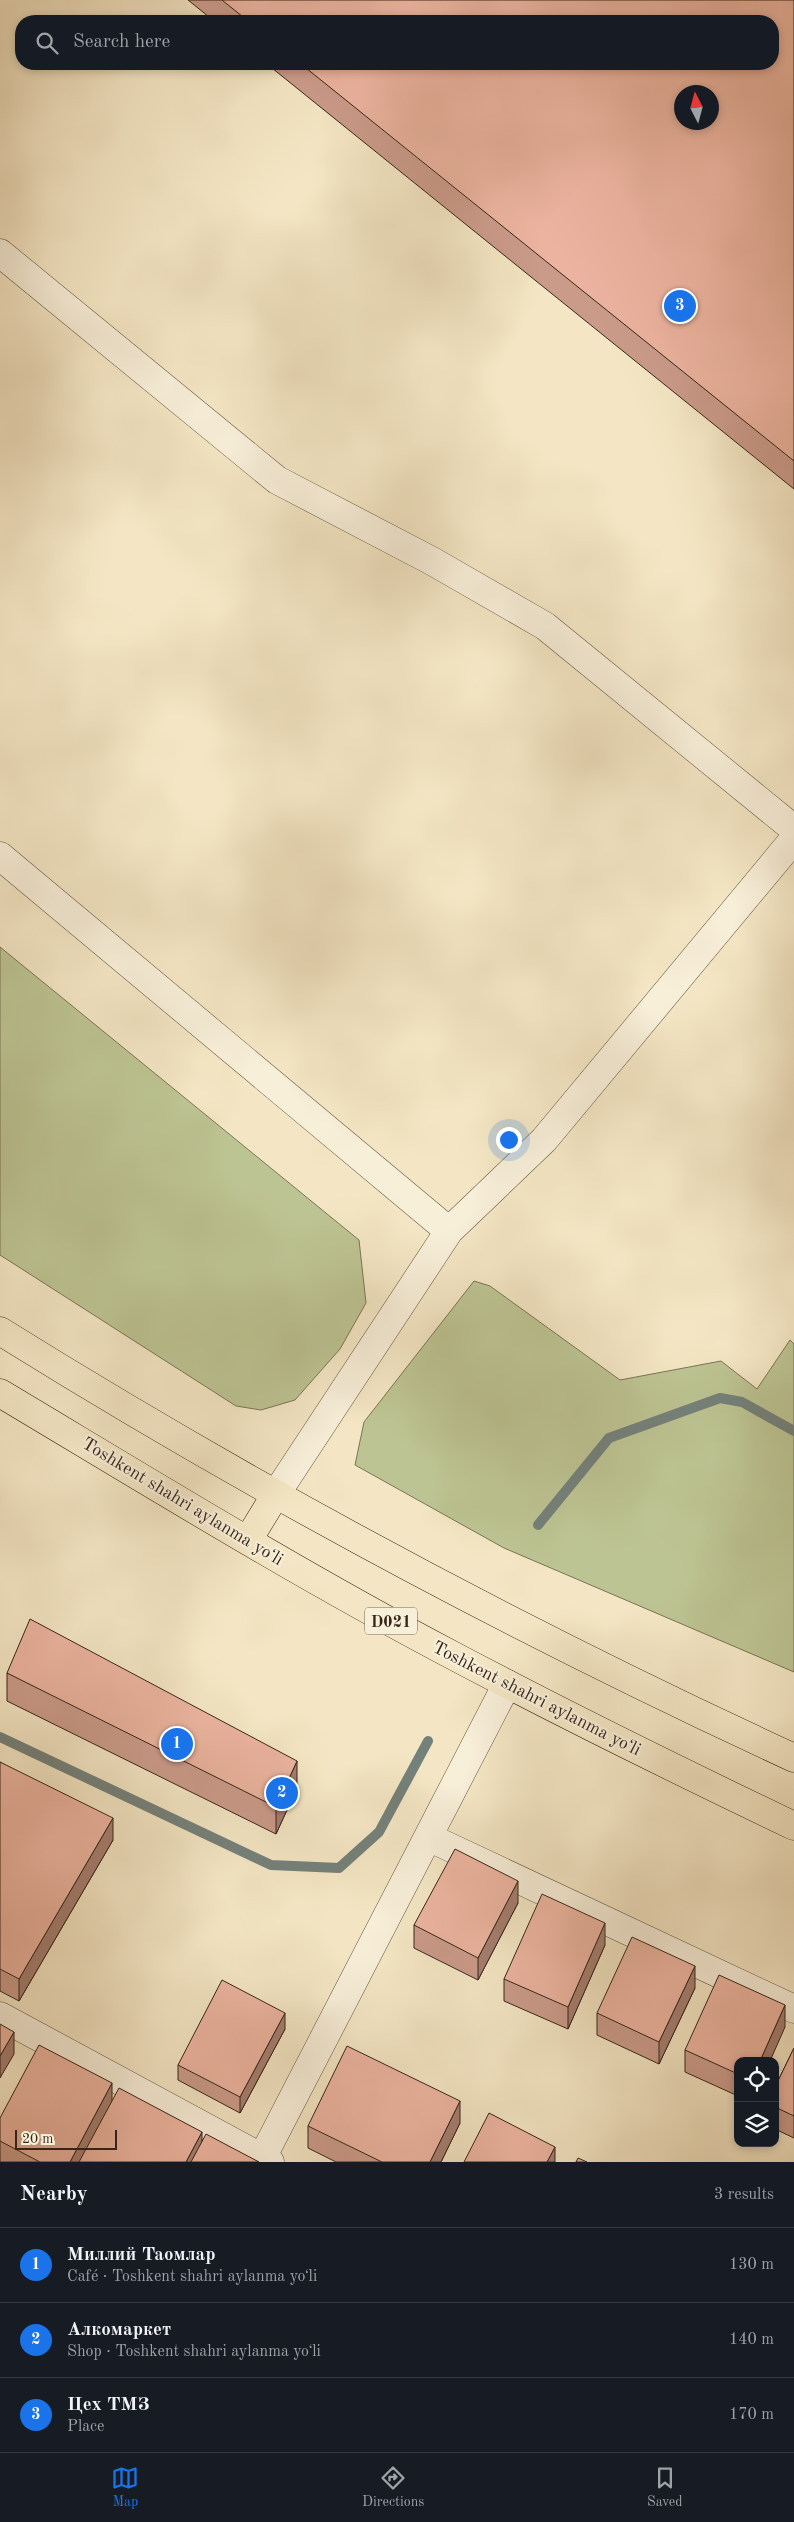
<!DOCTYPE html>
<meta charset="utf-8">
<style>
body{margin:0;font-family:"Old Standard TT",serif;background:#20242c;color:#f1f3f6}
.controls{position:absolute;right:15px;bottom:15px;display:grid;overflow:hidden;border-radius:10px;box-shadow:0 2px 8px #0003}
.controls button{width:45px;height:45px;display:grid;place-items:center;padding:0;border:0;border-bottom:1px solid #363941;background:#171b24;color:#f1f3f6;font:25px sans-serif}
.compass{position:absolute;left:674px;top:85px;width:45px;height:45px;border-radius:50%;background:#171b24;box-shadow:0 2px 8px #0003;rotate:354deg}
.scale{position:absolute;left:15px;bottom:12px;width:102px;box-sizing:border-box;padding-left:5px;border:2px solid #36261a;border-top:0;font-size:14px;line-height:18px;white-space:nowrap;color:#36261a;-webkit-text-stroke:4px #f8efd9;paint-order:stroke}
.you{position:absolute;left:508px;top:1139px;width:18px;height:18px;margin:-12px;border:4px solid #fff;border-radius:50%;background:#1a73e8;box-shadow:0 0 0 8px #1a73e833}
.badge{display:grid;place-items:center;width:32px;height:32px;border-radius:50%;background:#1a73e8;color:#fff;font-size:16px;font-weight:700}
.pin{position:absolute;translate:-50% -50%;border:2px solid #fff;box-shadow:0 1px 5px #0006}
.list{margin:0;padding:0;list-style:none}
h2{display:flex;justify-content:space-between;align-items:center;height:65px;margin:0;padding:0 20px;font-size:21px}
h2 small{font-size:16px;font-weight:400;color:#9ea1a6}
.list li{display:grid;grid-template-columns:32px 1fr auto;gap:15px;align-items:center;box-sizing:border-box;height:75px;padding:0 20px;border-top:1px solid #363941}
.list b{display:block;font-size:19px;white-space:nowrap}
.list p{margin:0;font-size:16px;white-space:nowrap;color:#9ea1a6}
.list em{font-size:16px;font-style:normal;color:#9ea1a6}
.icon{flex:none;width:28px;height:28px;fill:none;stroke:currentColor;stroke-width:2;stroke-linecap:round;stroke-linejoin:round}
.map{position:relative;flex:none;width:794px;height:2162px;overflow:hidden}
.search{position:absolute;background:#171b24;box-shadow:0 2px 8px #0003;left:15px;right:15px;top:15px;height:55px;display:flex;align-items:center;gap:12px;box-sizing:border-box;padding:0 18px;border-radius:20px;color:#9ea1a6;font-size:19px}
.sheet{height:290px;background:#171b24}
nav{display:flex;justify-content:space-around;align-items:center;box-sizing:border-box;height:70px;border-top:1px solid #363941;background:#171b24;font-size:14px;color:#9ea1a6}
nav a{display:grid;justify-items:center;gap:2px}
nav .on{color:#1a73e8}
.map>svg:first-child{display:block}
</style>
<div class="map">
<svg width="794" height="2162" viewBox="0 0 794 2162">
<rect width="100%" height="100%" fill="#f4e6c4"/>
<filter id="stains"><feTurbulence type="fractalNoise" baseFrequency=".004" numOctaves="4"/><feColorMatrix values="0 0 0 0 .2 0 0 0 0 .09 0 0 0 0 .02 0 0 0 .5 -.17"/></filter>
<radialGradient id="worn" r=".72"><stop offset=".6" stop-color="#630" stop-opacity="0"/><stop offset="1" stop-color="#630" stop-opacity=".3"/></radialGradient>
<path fill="#bdc493" stroke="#7a7556" d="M0,947l359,293 7,63 -26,46 -45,51 -34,10 -25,-4 -236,-151z
M474,1281l16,5 130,94 101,-19 36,28 33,-49 4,4v328l-290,-124 -149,-83 9,-43z"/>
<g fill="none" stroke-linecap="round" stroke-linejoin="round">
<path stroke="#74817b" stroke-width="10" d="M538,1525l71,-87 111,-40 22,4 52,29
M0,1737l271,128 68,3 40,-36 49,-91"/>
<defs>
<path id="minor" d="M0,253l277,227 155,81 113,65 249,203
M0,856l449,375
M276,1494l173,-263 95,-91 250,-301
M428,1837l366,172
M0,2016l270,146
M262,2158l245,-474"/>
<path id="highway" d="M0,1331c255,159 521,301 794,427
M0,1393c149,89 298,181 452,262 113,60 227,116 342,171
M248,1540l28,-46"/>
</defs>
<use href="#minor" stroke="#665644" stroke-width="29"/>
<use href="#highway" stroke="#36261a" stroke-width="29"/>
<use href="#minor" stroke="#f8efd9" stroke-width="28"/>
<use href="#highway" stroke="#f4e6c4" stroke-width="28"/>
</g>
<path fill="#cb9b8a" stroke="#36261a" d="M188,0h606v489l-527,-425h506v-43h-559z
M7,1673l290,115 -21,46 -269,-133z
M0,1762l113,78 -94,161 -19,-10z
M518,1903l-40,77 -64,-32v-23z
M605,1945l-37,84 -64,-28v-22z
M695,1988l-36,76 -62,-29v-22z
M785,2027l-47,34v35l-53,-24v-22z
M285,2029l-45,84 -62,-33v-15z
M794,2048v90l-19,-9v-42z
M112,2102l90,38 57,22h-259v-44z
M460,2123l-19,39h-105l-28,-14v-22z"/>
<path fill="#a57e70" stroke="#36261a" d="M297,1761v27l-21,46v-27z
M113,1818v22l-94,161v-22z
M518,1881v22l-40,77v-22z
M605,1923v22l-37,84v-22z
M695,1966v22l-36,76v-22z
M785,2005v22l-15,34h-10z
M285,2013v16l-45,84v-16z
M14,2032v22l-14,24v-22z
M112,2083v22l-30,57h-12z
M460,2101v22l-19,39h-11z
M202,2132v22l-4,8h-12z
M555,2147v15h-8z"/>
<path fill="#ecb4a0" stroke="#36261a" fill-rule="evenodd" d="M222,0h572v461l-493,-397h472v-43h-525zM682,92h30v30h-30z
M30,1619l267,142 -21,46 -269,-134z
M0,1762l113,56 -94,161 -19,-10z
M455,1849l63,32 -40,77 -64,-33z
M542,1894l63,29 -37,84 -64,-28z
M632,1937l63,29 -36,76 -62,-29z
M719,1975l66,30 -25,56h-22v13l-53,-24z
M222,1980l63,33 -45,84 -62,-32z
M0,2024l14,8 -14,24z
M39,2045l73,38 -42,79h-30l-40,-21v-23z
M347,2046l113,55 -30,61h-48l-74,-36z
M794,2048v68l-19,-9v-20z
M119,2088l83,44 -16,30h-107z
M489,2113l66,34 -8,15h-83z
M206,2134l53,28h-68z
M578,2158l9,4h-11z"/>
<g text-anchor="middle" stroke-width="4.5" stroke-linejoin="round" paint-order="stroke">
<rect fill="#f8efd9" stroke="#706253" stroke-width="1" x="365" y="1607.5" width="52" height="27" rx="4"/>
<g font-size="16" font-weight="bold" fill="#36261a">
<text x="391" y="1627">D021</text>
</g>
<g font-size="18" fill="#36261a" stroke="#f8efd9">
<text transform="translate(183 1501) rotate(31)" y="6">Toshkent shahri aylanma yoʻli</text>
<text transform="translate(537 1698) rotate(27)" y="6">Toshkent shahri aylanma yoʻli</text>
</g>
</g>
<rect width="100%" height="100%" filter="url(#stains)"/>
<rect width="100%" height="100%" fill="url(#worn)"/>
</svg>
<div class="controls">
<button><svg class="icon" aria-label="locate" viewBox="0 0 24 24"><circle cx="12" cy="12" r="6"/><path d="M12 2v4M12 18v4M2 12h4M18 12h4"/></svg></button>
<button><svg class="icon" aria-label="layers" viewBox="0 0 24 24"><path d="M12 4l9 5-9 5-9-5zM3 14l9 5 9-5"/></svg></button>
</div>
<svg class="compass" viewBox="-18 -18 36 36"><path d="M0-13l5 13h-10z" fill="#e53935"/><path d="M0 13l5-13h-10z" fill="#9ea1a6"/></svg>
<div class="scale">20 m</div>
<div class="you"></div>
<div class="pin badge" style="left:177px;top:1744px">1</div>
<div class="pin badge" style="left:282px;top:1793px">2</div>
<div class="pin badge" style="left:680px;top:306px">3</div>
<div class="search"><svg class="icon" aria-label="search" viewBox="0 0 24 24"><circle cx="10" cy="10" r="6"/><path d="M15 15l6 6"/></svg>Search here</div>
</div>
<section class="sheet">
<h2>Nearby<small>3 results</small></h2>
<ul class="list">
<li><span class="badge">1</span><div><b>Миллий Таомлар</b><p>Café · Toshkent shahri aylanma yoʻli</p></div><em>130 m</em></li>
<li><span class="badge">2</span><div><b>Алкомаркет</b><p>Shop · Toshkent shahri aylanma yoʻli</p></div><em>140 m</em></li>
<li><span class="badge">3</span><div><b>Цех ТМЗ</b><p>Place</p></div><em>170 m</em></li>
</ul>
</section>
<nav>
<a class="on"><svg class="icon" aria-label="map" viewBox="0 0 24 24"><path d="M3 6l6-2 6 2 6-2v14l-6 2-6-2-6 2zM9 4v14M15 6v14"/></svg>Map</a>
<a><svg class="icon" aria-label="directions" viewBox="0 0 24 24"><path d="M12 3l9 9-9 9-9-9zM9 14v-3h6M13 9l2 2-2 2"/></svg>Directions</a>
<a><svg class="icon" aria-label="saved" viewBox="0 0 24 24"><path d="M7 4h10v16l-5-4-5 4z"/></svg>Saved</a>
</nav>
